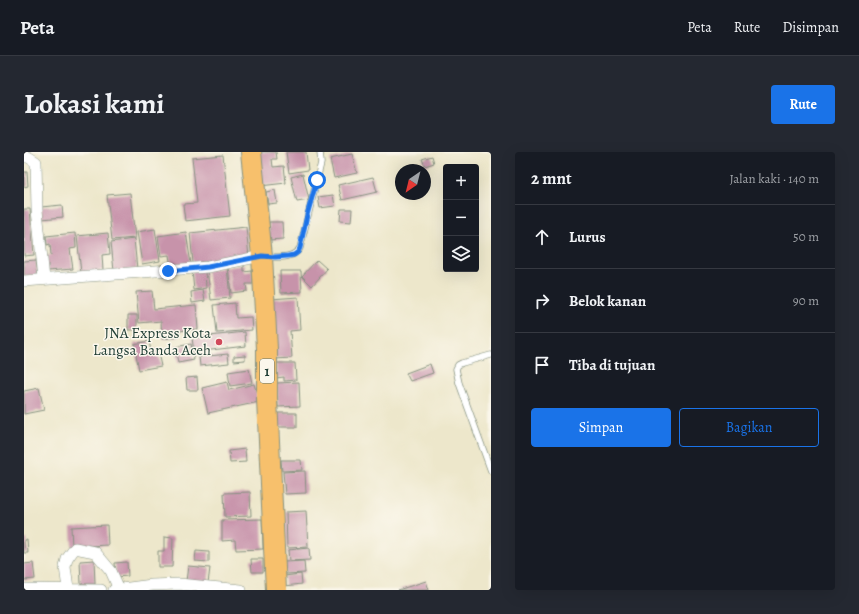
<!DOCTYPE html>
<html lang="id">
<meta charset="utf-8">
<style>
body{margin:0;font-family:Alegreya,serif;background:#242831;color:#f1f3f6}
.controls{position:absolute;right:12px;top:12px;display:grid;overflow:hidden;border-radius:4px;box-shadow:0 4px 16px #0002}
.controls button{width:36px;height:36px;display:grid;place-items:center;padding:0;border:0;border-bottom:1px solid #363941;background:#171b24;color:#f1f3f6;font:20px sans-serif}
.compass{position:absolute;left:371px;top:12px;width:36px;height:36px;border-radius:50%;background:#171b24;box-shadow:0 4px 16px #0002;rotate:215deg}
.stop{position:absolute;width:12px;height:12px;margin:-9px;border:3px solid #1a73e8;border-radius:50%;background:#fff}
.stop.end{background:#1a73e8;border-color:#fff;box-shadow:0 1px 4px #0008}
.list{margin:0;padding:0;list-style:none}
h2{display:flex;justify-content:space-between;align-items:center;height:52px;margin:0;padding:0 16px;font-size:17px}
h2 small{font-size:13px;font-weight:400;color:#9ea1a6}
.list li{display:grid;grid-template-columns:26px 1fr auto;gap:12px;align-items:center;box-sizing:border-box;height:64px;padding:0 16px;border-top:1px solid #363941}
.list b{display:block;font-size:15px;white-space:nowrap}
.list em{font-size:13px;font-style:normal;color:#9ea1a6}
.actions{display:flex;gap:8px;padding:12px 16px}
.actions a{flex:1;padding:9px 0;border:1px solid #1a73e8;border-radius:4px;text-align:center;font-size:14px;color:#1a73e8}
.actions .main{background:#1a73e8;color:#fff}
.icon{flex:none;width:22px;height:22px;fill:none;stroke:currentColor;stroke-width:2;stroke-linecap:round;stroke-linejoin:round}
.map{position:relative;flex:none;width:467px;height:438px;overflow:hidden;border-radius:4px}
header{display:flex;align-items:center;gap:24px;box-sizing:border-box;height:56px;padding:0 20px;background:#171b24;border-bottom:1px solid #363941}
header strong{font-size:19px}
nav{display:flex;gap:22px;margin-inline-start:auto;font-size:14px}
.intro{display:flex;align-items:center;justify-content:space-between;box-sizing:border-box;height:96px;padding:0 24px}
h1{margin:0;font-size:28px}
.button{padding:10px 18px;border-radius:4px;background:#1a73e8;color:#fff;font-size:14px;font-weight:700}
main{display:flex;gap:24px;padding:0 24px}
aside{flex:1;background:#171b24;border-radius:4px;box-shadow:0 4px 16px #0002}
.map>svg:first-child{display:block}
</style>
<header>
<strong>Peta</strong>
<nav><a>Peta</a><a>Rute</a><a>Disimpan</a></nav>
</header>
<div class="intro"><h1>Lokasi kami</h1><a class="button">Rute</a></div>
<main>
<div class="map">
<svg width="467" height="438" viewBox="0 0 467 438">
<rect width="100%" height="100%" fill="#fbf7ec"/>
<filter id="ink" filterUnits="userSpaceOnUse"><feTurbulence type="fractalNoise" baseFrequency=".025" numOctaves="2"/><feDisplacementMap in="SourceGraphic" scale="8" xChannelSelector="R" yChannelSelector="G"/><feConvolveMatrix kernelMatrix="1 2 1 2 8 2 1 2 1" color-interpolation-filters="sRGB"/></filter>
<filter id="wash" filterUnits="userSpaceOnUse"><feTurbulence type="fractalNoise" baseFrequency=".012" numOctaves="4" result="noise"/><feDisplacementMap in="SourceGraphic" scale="16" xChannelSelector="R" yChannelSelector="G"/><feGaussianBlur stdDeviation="0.9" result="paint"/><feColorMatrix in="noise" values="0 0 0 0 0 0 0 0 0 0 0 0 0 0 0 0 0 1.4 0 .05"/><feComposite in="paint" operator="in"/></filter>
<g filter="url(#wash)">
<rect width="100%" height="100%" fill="#ede7cb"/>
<g id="blocks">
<path fill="#c793aa" d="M232,0h20l1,7h-5l1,8 11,-1 2,17 -26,3z
M262,0h20l2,18 -19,3z
M328,2l5,19 -23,5 -4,-19z
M199,3l7,61 -45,5 -2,-17 14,-1 -5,-45z
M408,4l2,7 -9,3 -3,-7z
M0,20h3l1,14 -4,1z
M279,22l6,26 -12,2 -6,-25z
M349,25l4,15 -35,8 -4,-15z
M251,38l2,13 -9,1 -2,-12z
M106,41l5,45 -23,2 -5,-45z
M309,43l2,11 -15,2 -2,-11z
M38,53l1,12 -21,2 -1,-12z
M0,57h6l4,46 -10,1z
M317,57h11l-1,13 -11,-1z
M245,70h13l1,17 -14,1z
M222,75l3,30 -56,6 -3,-30z
M131,77l5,32 -18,3 -5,-32z
M162,80l5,32 -20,3 -2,-12 -8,1 -3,-20z
M51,81l1,15 -6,1 3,20 -25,2 -2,-15 5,-1 -1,-11 -3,1 -1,-9z
M84,81l2,21 -8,1 1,15 -22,3 -4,-37z
M110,87l3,30 -23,2 -3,-29z
M12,108l2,15 -14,2v-16z
M293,108l10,9 -15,17 -10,-10z
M220,113v7l8,-1 1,13h-7l1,7 -16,2 -3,-26z
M203,115l3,31 -19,2 -4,-30z
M181,118l1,18 -12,2 -2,-19z
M256,119h21l1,21 -21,1z
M179,138l2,11 -13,2 -1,-11z
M128,139l2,18 42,-4 2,24 -20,2 1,6 -17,2 -1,-18 -22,2 -3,-31z
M274,145l2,33 -10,1 2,27 -17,1 -4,-60z
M211,151l1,15 15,-1 1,13 -35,3 -3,-28z
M104,163h9v15h-9z
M221,180l1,14 -52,6 -2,-14z
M125,189l2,10 6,-2 4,17 -22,4 -5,-26z
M167,192l3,16 -16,3 -3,-16z
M204,202l1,9 -29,3 -1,-9z
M221,203v5l-11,1v-5z
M252,211h19l1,17 -12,1v-4l-8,1z
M406,212l3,9 -23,8 -4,-8z
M225,217l3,14 -22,3 -2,-14z
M173,225l1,13h-11l-1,-12z
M203,230l2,8 25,-6 5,18 -51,11 -6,-25z
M275,230l1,24 -22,1 -1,-24z
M15,236l5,22 -20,4v-23z
M251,261h22v14h-22z
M221,297l1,13 -16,1 -1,-12z
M257,308h20l1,10 -20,1z
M281,319l1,22 -21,1 -2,-22z
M226,340l1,24 -26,1 -1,-24z
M282,359l2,36 -21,1 -1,-36z
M238,367l1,30 -27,1 -1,-10 -13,1v-21z
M83,373l1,20 -36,2 -1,-20z
M140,385l9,1 -1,29h-14v-16h6z
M3,387l1,14h-4v-13z
M285,396l1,12 -21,1 -1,-11z
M172,399l13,1v10l-14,-1z
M227,407h12v13h-11z
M70,408l1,24h-14l-1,-23z
M280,409l1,12 -19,1 -2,-12z
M103,410l1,14 -12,1 -1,-14z
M9,411l2,16 -11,1v-16z
M164,414l22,2 -2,15 -22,-2z
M277,422l1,10 -17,2 -1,-10z
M402,429l3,9h-31z"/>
</g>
</g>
<g filter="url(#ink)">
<use href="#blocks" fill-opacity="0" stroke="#869280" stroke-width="1"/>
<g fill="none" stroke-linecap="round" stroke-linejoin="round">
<defs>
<path id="lane" d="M242,105c12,0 27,2 34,-9l21,-85 -1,-11
M467,203l-29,8 -4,2 -2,4 3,14 32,88"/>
<path id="street" d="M0,5h4l8,5 1,48 7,69
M0,129l184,-14 54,-11
M0,437l77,1
M44,437l-3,-22 2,-8 8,-11 20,4 16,19 8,18
M90,438l38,-5 27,-1 62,6"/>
<path id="highway" d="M227,0l11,104 5,93v50l9,191"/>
</defs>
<use href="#lane" stroke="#869280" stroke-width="7"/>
<use href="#street" stroke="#869280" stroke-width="12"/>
<use href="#highway" stroke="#869280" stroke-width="22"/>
<use href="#lane" stroke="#fff" stroke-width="5.5"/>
<use href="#street" stroke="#fff" stroke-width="11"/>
<use href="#highway" stroke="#f7c06c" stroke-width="20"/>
</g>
</g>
<g fill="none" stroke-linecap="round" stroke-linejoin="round" filter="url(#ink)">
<path stroke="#1a73e8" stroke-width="5" d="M144,119l40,-4 54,-11 13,1 13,-1 6,-1 4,-3 2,-4 7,-33 10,-35"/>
</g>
<circle fill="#d1495b" stroke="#fbf7ec" stroke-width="1.5" cx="195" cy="190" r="4"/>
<g text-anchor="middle" stroke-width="3" stroke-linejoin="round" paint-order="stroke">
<rect fill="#fbf7ec" stroke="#61756b" stroke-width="1" x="236" y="207" width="14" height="24" rx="3"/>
<g font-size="14" font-weight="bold" fill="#1f3d34">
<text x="243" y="224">1</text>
</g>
<g font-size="15" fill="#1f3d34" stroke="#fbf7ec" text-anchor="end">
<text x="187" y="186">JNA Express Kota<tspan x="187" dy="17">Langsa Banda Aceh</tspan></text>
</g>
</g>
</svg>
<div class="controls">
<button>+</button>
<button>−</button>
<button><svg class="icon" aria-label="layers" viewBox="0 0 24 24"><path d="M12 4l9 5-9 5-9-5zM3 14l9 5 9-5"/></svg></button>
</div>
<svg class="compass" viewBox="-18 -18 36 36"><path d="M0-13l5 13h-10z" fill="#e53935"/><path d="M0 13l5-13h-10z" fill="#9ea1a6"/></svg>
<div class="stop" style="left:293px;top:28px"></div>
<div class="stop end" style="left:144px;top:119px"></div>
</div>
<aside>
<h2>2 mnt<small>Jalan kaki · 140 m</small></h2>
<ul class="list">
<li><svg class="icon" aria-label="ahead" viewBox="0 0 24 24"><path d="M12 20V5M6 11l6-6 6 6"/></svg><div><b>Lurus</b></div><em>50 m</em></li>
<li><svg class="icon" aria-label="right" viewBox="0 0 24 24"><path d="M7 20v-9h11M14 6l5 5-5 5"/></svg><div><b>Belok kanan</b></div><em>90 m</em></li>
<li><svg class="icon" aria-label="arrive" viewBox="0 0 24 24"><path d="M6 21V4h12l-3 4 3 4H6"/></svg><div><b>Tiba di tujuan</b></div></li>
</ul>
<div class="actions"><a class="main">Simpan</a><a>Bagikan</a></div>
</aside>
</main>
